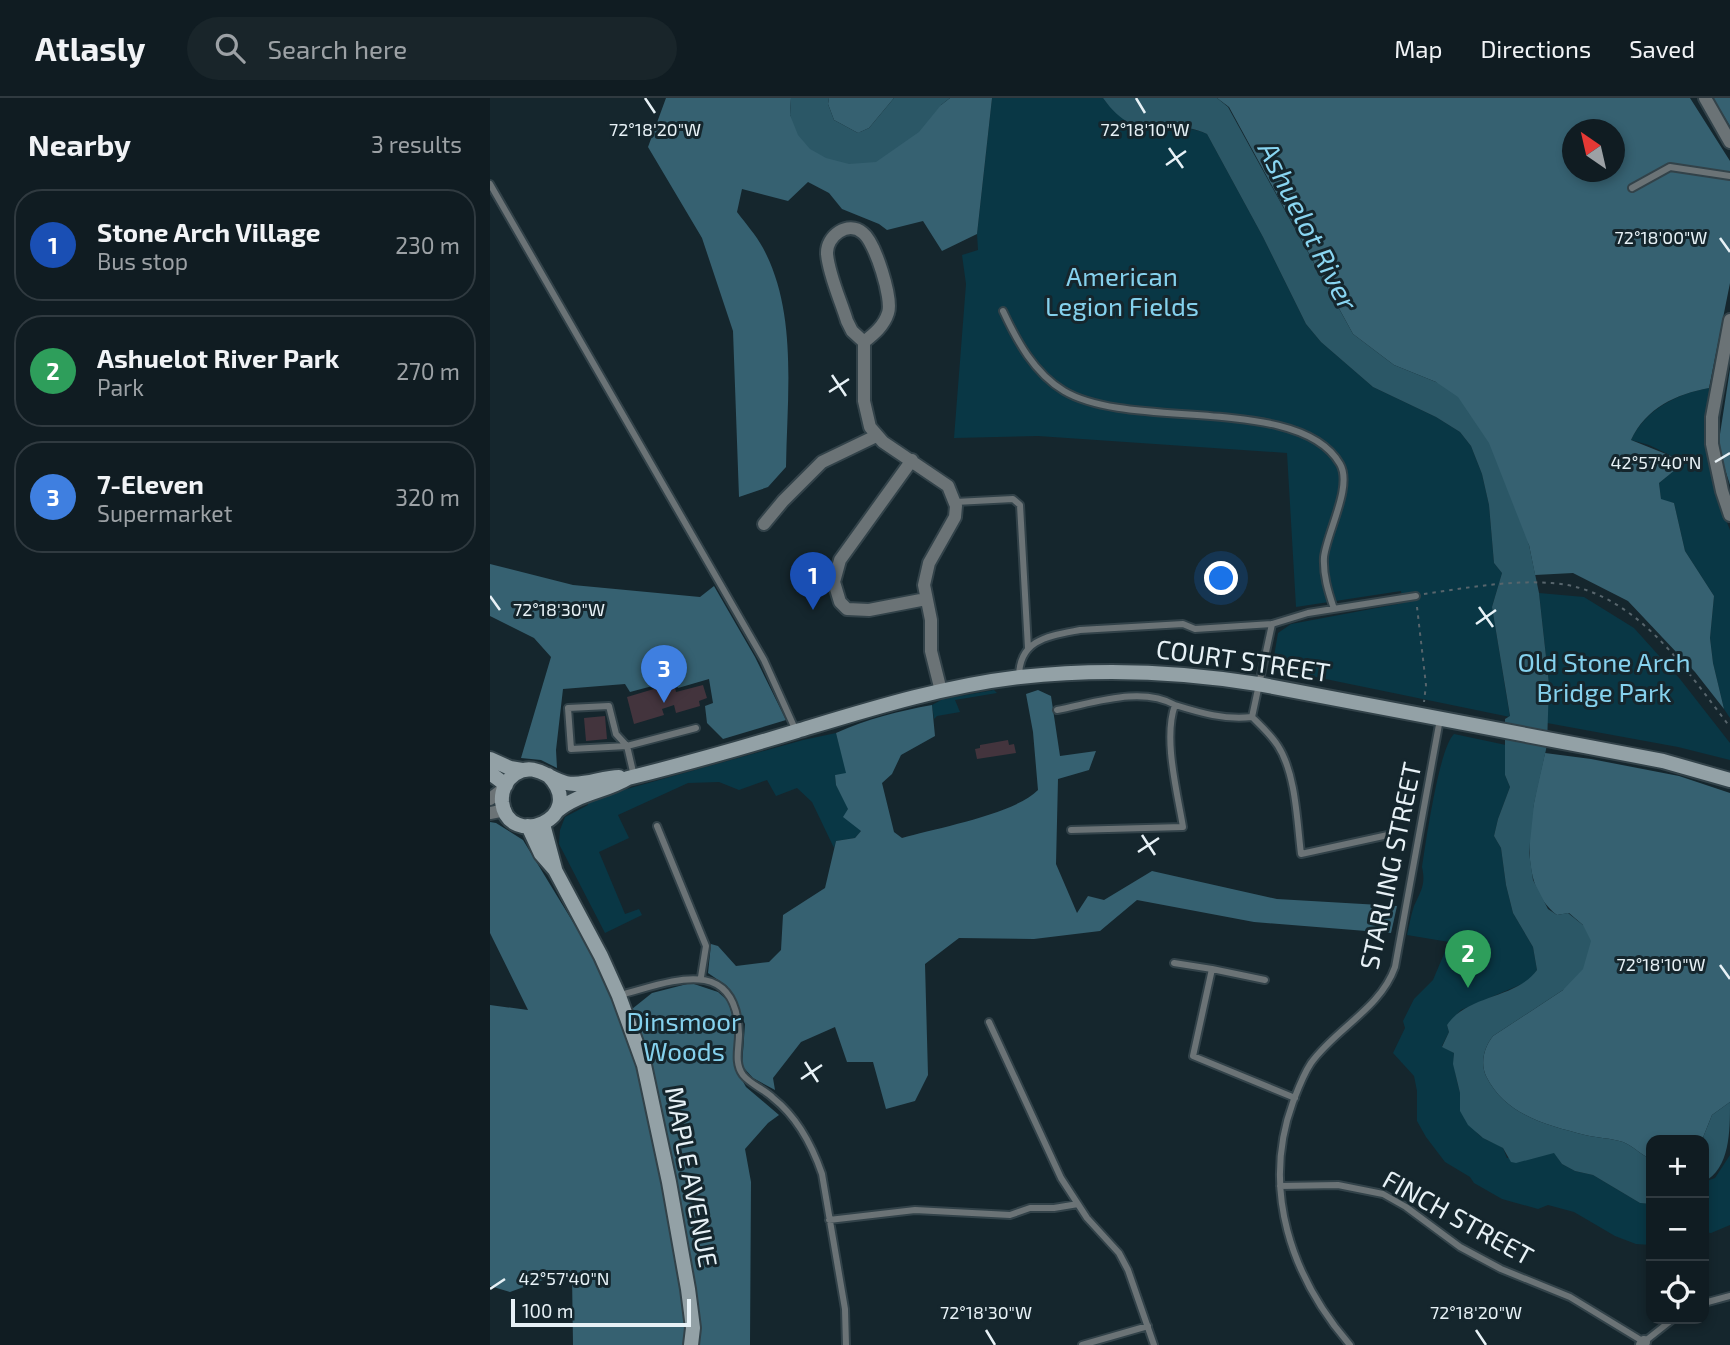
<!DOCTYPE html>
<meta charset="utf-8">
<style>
body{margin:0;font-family:"Exo 2",sans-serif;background:#19252a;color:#f1f3f6}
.controls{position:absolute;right:21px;bottom:21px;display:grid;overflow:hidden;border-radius:14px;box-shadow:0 4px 10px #0003}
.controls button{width:63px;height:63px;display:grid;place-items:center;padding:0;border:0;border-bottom:2px solid #303a40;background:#101c22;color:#f1f3f6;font:35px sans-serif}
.compass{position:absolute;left:1072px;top:21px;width:63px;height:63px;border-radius:50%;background:#101c22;box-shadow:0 4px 10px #0003;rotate:326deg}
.scale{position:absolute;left:21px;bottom:18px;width:180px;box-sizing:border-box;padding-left:7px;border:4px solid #e7f1f6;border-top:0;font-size:19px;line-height:24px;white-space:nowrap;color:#e7f1f6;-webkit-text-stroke:5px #15262d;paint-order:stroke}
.you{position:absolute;left:732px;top:481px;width:24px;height:24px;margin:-18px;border:5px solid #fff;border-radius:50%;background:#1a73e8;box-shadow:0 0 0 10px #1a73e833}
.badge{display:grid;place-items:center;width:46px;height:46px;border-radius:50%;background:#f690cf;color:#fff;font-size:23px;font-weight:700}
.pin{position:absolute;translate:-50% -58px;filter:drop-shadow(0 2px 4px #0008)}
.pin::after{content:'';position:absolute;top:37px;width:24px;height:21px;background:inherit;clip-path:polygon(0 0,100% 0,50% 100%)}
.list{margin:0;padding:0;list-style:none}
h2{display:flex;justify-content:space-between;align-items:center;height:91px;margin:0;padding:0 28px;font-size:30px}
h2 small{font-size:23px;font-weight:400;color:#9ca1a5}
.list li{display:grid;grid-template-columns:46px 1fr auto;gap:21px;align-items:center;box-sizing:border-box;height:112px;margin:0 14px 14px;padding:0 14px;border:2px solid #303a40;border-radius:28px}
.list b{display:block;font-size:26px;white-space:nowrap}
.list p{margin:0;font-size:23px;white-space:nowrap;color:#9ca1a5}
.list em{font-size:23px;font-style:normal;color:#9ca1a5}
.icon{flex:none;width:38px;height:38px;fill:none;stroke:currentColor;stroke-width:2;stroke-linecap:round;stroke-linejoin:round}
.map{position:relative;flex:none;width:1240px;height:1247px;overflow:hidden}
header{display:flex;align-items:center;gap:42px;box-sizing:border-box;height:98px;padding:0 35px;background:#101c22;border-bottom:2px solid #303a40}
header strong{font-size:33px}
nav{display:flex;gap:38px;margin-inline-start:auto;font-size:24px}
.search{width:490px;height:63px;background:#19252a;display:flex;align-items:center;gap:18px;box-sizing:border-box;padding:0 24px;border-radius:38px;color:#9ca1a5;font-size:26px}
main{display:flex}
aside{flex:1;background:#101c22}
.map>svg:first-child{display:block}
</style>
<header>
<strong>Atlasly</strong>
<div class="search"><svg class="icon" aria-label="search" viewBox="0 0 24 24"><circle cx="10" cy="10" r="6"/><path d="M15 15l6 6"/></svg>Search here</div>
<nav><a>Map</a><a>Directions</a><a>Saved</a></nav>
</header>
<main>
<aside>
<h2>Nearby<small>3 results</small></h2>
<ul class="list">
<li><span class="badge" style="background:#1a4fb4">1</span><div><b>Stone Arch Village</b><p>Bus stop</p></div><em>230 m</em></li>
<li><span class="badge" style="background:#2e9e5b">2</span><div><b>Ashuelot River Park</b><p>Park</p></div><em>270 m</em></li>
<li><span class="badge" style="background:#3f7fe0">3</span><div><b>7-Eleven</b><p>Supermarket</p></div><em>320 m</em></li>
</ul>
</aside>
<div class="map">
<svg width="1240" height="1247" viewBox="0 0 1240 1247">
<rect width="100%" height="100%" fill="#15262d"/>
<path fill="#093745" d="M502,0h111c10,14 27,26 44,31 21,5 34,-7 60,5l56,103 43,87 15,18 52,45 63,30 24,15 11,14 11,28 7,31 5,58 8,10 -10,34 18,110 -238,-49 6,-35 13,-9 112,-21 -2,-12 -105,16 -9,-154 -249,-17 -84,2 12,-154 -4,-29 16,-5 -1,-16z
M1219,290l-1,58 10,54 12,30v188l-6,-9 -11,-46 -3,-25 4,-42 -29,-45 -11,-48 -13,-3 -2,-17 16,-13 1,-12 -27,-13 -18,-5c15,-31 45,-46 78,-52z
M1049,495l45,4 50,31 46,51 50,64v17l-52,-13 -131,-24 2,-39z
M504,592l3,3 -42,7 5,12 -23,4 -3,3 -2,-14 11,-6z
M346,635l11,41 -12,1 1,10 25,46 -6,7 -19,3 -2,7 -22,-46 -15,-14 -21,8 -9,-16 -28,10 -20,-8 -31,1 -70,32 11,23 -30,14 26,62 14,-5 3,6 -37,18 -46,-89 1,-14 5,-13 23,-12 -1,-5 216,-60z
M964,636l52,11 -1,30 5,12 -12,32 -4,17 7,12 5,37 7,28 20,34 4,23 -8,11 -68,29 -14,15 2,7 -7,14 12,7c-2,19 12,66 24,81 7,7 17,8 25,14l4,10 47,-6 8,12 13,7 18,4 47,28 11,1v41l-15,-1 -21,-8 -41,-24 -26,-7 -10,4 -36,-10 -28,-16 -4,-6 -25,-15 -19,-25 -9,-16v-30l-3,-15 -21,-23 12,-25 -2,-7 11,-22 19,-19 16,-38 -42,-7c2,-9 4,-20 7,-29 7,-15 12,-22 8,-39 4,-25 17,-119 32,-133z
M1240,1057v70l-19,8 -7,-1v-50l11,-4z"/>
<path fill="#366171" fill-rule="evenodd" d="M176,0h125l-1,17 21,34 130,-44 9,-7h42l-15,136 -35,17 -19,-30 -36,9 -8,-6 -37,-15 -13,-16 -21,-11 -20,19 -46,-12 -5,23c9,12 19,23 26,36 35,65 24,148 23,219l-18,20 -29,10 -6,-166 -31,-93 -54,-91z
M339,0h65l-25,30 -11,5 -24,-13 -6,-16z
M727,0h473l40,63v122l-21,105c-33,6 -63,20 -78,52l45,18 -1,12 -16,13 2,16 13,4 11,48 29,45 -4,42 3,25 11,46 -29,-37 -67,-71 -55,-28 -38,2 -6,-30 -93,-163 -42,-17 -41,-31 -124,-227zM1082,32h42v42h-42z
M1223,0h17v28z
M1240,271v116l-12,-38z
M0,466l83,21 127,12 14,-11 41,71 31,63 -63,19 -16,-16 -2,-17 8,-3 -4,-24 -31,9 -3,-8 -45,12 -5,-8 -62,5 -7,61 1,18 -16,-8 -20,-2 30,-101 -17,-19 -44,-22z
M548,592l13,6 9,60 36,-5 -7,19 -31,9 -2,85 21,49 11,-17 16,4 48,-29 125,28 120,7 -6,27 -137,-11 -117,-22 -37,31 -66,8 -75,-1 -34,26 3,111 -13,26 -29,8 -13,-47h-26l-12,-35 -34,15 -28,36 2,12 -22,-12 -11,-12 3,-42 -18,-38 -19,-13 3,-29 7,2 18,20 33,-4 12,-12 2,-35 42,-27 11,-47 19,-3 6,-7 -18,-14 5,-8 -12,-24 -1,-10 11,-2 -10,-40c31,-14 63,-22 96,-28l3,31 -34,19 -9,19 -10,9 12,49 8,6c34,-10 113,-24 136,-48l-5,-58 -7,-38z
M1055,655l46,6 88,17 51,17v309l-18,13 -10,25h-51v19c-10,-4 -18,-13 -28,-17 -12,-4 -26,-4 -38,-7 -39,-10 -80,-20 -99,-59 -6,-13 -2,-29 7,-40l70,-46 20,-65 -14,-12 -12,2c-46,-35 -23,-114 -12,-162z
M0,724l6,1 27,17 81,133 18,44 30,-24 39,-10 27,9 10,9 7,23v43l11,20 33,28 -11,8 -23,26 6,33 -1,163h-177l-1,-71 -18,2 -44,16 -20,-6v-281l38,5 -38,-77z"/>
<path fill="#2b5766" d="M301,0h38l-1,6 6,16 24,13 11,-5 25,-30h56l-9,7 -22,27 -43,30 -27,2 -23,-6 -16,-9 -12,-14 -8,-20z
M613,0h114l11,9 125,227 41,31 42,17 22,15 31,46 40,102 10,48 10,91 -2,61 -13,59 -5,48 4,28 15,29 9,6 11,-2 15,12 8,16 -8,28 -20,21 -70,46c-9,11 -13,27 -7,40 19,39 60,49 99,59 12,3 26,3 38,7 10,4 18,13 28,17v45l-11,-1 -47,-28 -18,-4 -13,-7 -8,-11 -38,10 -5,-1 -8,-14 -20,-10 -15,-13 -8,-14v-18l-7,-29 1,-11 -12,-6 7,-15 -2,-7c21,-31 69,-26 90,-55l-4,-23 -20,-34 -7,-28 -5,-37 -7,-12 4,-17 12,-32 -5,-12v-56l5,-3 -18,-109 10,-34 -8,-10 -5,-58 -7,-31 -11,-28 -11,-14 -24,-15 -63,-30 -52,-45 -15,-18 -43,-87 -56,-103c-42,-20 -68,15 -104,-36z
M1240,1004c0,30 0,66 -26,80l-2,-42 10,-25z"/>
<path fill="#43343d" d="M184,585l2,9 27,-7 4,13 -8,3 1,5 -24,7 -2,-8 -12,4 2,6 -30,9 -7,-27z
M115,618l2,23 -21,2 -2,-23z
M518,642l1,5 5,-1 2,9 -39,6 -2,-10 5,-1v-3z"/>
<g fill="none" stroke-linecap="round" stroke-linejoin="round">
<defs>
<path id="service" d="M0,86l274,476 32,71
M1142,90l38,-21 60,9
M513,213c14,30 31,62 61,80 67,40 236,3 276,73 13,22 -13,68 -16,93 -1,18 4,34 10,52
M465,404l58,-3 7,6 8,143
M529,579c0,-38 30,-41 61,-47l103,-6 12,5 77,-5 36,-11 108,-17
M119,608l7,28 11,12 -56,3 -3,-41z
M567,612c37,-7 84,-24 118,-5
M762,619l20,-93
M144,678l-7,-30 69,-18
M167,728l49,120 -5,31
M581,732l112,-3c-6,-36 -20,-89 -8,-122 26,8 49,15 77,12 9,9 19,18 26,29 18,28 19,76 23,108l87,-19
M684,865l38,6
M775,882l-53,-11 -19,87 102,42
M130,897c50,-13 116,-42 119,39 0,14 -5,29 4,41 8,10 21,14 30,23 24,19 39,47 49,76l23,135 1,36
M499,924l72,156 26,40 32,35 9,17 26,75
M790,1088l58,-1 45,9 23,13 54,40 41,22 69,28 74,45 29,-23
M339,1122l86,-10 95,5 20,-7h24l24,-4
M1214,1205l26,-7
M592,1247l66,-19
M860,1247c-59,-68 -89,-156 -57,-243 5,-13 10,-27 18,-39 25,-35 69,-54 84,-96l45,-248"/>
<path id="minor" d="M1215,0l25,44
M1240,222l-18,97v27l10,47 8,24
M374,244c10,-8 20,-16 24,-29 5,-14 -13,-71 -25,-80 -15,-13 -37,3 -36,21 2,22 14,47 20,67l5,10 12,11v59l6,26 13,15 65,44 8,20 -1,11 -26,46 -5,22 7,35v31l10,40
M422,362l-72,100 -6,22 6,20 7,7 22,1 57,-11
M274,426l19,-23 39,-39 54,-26
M0,701l13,-10
M0,715l15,-3
M1152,1247l2,-3"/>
<path id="secondary" d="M0,661l20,9 12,2
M0,675l16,12
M58,677c42,43 -40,76 -46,27 -1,-11 4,-22 13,-28 19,-13 33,5 51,9 17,4 36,-6 53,-6
M67,713c21,-18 48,-19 71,-33 57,-14 113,-30 169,-47 73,-22 146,-45 223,-54 80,-9 158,-6 238,7l405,77 67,19
M53,726l12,45
M38,728l13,28 14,16 46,86 18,40 25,69 25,117 19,107 5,39 -2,17"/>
</defs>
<use href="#service" stroke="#324249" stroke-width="10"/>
<use href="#minor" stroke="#324249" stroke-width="16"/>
<use href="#secondary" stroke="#324249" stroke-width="18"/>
<path stroke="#57656c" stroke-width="2" stroke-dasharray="3.5 5" stroke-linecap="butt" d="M934,496c42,-6 85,-14 128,-11 82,6 132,84 178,144
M927,509l9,78 -2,17"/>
<use href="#service" stroke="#6b7376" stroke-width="6"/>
<use href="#minor" stroke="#6b7376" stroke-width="12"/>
<use href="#secondary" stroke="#93a1a6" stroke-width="14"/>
</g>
<path fill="none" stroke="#e7f1f6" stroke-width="2.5" d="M155,0l10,15M646,0l9,15M679,50l14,20M676,67l20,-14M1230,140l10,14M342,277l14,21M339,294l20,-13M1225,364l15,-9M0,498l10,14M989,509l14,20M986,526l20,-14M652,737l13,20M648,754l21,-14M1230,867l10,14M315,964l13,20M311,981l21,-14M0,1191l15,-10M496,1232l9,15M986,1232l10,15"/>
<g text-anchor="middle" stroke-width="6" stroke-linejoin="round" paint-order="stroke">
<g font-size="26" fill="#85d1ed" stroke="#15262d">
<text x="632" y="188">American<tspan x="632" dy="30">Legion Fields</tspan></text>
<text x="1114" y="574">Old Stone Arch<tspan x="1114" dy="30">Bridge Park</tspan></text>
<text x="194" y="933">Dinsmoor<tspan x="194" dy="30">Woods</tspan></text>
</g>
<g font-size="26" fill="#e7f1f6" stroke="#15262d">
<text transform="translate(753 563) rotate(8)" y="9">COURT STREET</text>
<text transform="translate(901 768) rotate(-78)" y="9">STARLING STREET</text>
<text transform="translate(201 1079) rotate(79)" y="9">MAPLE AVENUE</text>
<text transform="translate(968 1120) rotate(29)" y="9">FINCH STREET</text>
</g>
<g font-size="28" font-style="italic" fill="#89d5f1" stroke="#15262d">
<text transform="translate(818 128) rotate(63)" y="10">Ashuelot River</text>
</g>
</g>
<g font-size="18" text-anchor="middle" fill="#e7f1f6" stroke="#15262d" stroke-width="6" stroke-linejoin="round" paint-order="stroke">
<text x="165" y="38">72°18'20"W</text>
<text x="655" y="38">72°18'10"W</text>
<text x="1171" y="146">72°18'00"W</text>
<text x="1166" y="371">42°57'40"N</text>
<text x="69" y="518">72°18'30"W</text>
<text x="1171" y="873">72°18'10"W</text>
<text x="74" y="1187">42°57'40"N</text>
<text x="496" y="1221">72°18'30"W</text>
<text x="986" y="1221">72°18'20"W</text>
</g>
</svg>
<div class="controls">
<button>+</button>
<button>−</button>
<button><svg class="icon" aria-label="locate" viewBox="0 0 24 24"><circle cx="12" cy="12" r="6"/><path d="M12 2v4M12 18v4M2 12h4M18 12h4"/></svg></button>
</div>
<svg class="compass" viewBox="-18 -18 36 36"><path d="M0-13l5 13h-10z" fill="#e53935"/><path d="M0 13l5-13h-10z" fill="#9ca1a5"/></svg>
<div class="scale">100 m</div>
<div class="you"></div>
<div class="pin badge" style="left:323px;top:512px;background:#1a4fb4">1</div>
<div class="pin badge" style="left:978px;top:890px;background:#2e9e5b">2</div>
<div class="pin badge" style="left:174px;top:605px;background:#3f7fe0">3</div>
</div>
</main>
